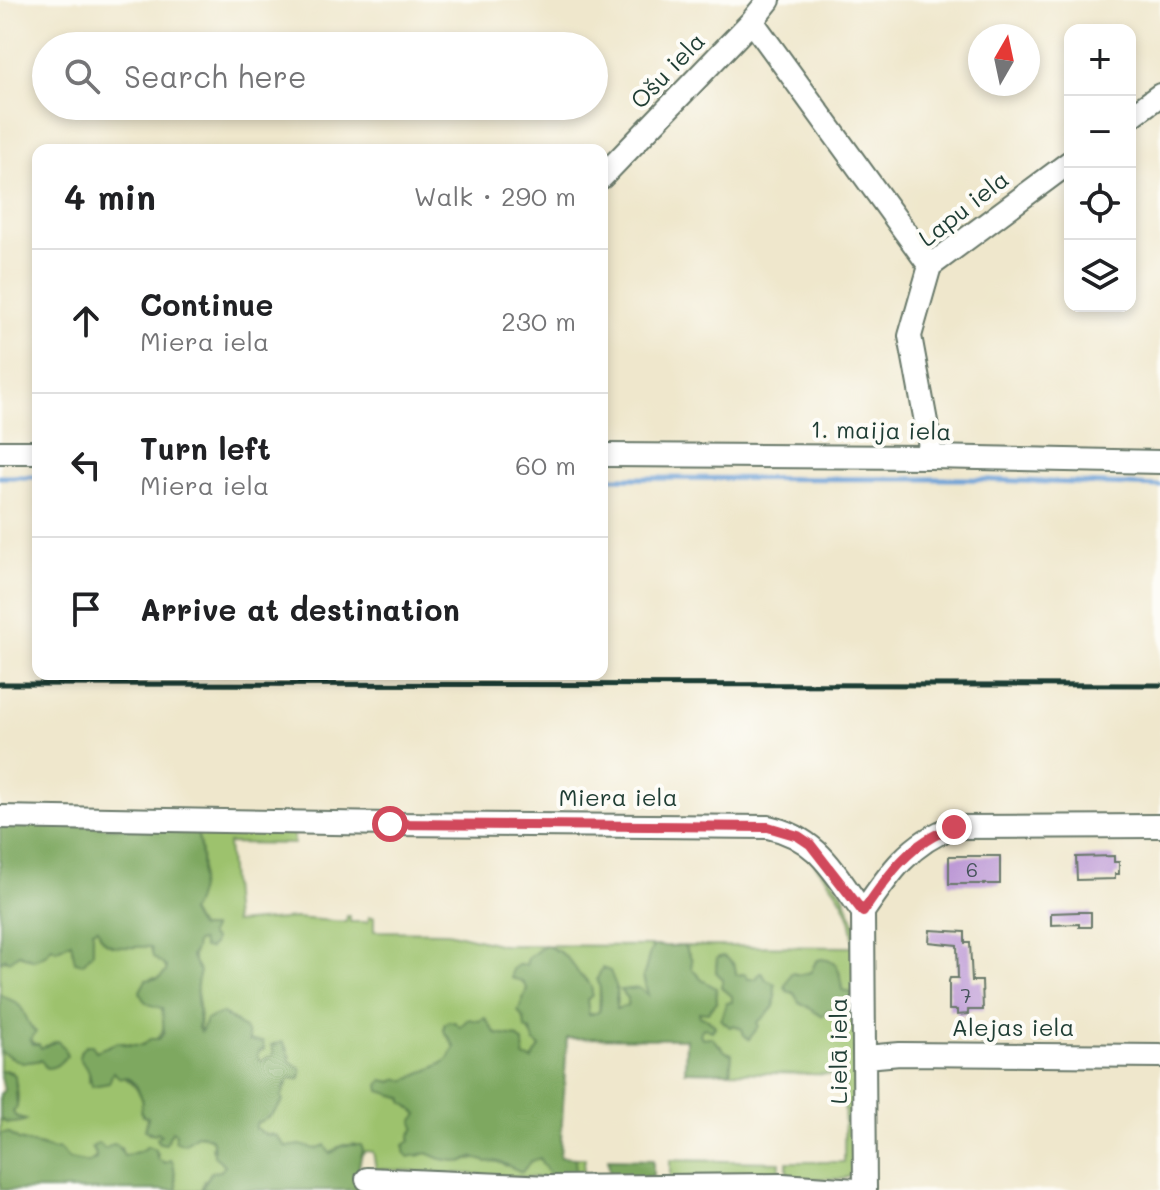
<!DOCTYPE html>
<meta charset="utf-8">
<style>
body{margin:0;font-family:Mali,sans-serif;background:#f6f6f6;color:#202124}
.controls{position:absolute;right:24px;top:24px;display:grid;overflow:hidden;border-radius:16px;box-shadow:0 4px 12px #0003}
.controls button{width:72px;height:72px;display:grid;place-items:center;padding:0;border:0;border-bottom:2px solid #e0e0e0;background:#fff;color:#202124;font:40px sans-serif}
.compass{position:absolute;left:968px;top:24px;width:72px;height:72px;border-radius:50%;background:#fff;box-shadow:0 4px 12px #0003;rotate:9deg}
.stop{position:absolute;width:24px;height:24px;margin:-18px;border:6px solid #d1495b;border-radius:50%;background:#fff}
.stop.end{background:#d1495b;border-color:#fff;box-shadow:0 2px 8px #0008}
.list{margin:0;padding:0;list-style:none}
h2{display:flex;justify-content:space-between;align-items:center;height:104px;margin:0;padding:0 32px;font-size:34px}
h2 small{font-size:26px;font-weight:400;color:#757577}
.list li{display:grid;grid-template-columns:52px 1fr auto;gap:24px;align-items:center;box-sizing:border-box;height:144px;padding:0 32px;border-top:2px solid #e0e0e0}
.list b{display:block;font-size:30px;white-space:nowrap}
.list p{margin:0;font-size:26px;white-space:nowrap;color:#757577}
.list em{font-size:26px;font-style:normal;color:#757577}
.icon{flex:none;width:44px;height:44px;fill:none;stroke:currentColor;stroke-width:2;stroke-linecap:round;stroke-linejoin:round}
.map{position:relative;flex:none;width:1160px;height:1190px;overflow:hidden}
.search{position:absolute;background:#fff;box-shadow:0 4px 12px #0003;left:32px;top:32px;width:576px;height:88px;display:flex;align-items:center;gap:20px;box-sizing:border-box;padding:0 28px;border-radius:44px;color:#757577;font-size:30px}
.panel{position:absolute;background:#fff;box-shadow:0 4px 12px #0003;left:32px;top:144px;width:576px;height:536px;border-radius:16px}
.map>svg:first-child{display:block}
</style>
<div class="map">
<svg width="1160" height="1190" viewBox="0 0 1160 1190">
<rect width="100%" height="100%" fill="#fdfcf7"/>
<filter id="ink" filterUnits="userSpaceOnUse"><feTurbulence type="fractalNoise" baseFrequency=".0125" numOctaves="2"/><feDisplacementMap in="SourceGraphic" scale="16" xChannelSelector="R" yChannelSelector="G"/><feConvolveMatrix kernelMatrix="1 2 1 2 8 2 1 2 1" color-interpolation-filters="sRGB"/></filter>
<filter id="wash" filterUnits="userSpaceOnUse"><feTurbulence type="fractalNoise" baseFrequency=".006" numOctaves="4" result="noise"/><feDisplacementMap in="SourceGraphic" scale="32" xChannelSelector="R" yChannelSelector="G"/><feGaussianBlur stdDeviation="1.8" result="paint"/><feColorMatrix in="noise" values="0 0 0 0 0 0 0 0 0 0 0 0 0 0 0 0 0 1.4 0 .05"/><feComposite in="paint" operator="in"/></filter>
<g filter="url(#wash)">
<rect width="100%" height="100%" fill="#efe7cc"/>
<path fill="#9dc26d" stroke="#5e8050" stroke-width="2" fill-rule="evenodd" d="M197,831l97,2v11l-66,-1 6,80 61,-5 51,4 1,-6h3v6h18l1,-5h5v14l74,1 54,13 151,1c-6,10 -5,20 -10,31l5,19 -27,-5 7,7v7l-13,5 2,-8 -1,-16 -16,-3 -1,30 -11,2 -1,-15 5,-5 -4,-14 -8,-6 -54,-10 -4,16 5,8 -8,22c7,11 12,28 21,36l-8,13 -9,-3v-15l-6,-5 -20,-3 -18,-13 -19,6 -10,10 5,10c-3,4 -4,8 -7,12 -12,12 -29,11 -42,23l-7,-3 -7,3 -9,-2c10,15 25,20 35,34l-3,14 4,28 8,-3c7,2 12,5 19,6 18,1 45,-3 60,7l35,-9 34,20v-19h10l-3,22 -206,-11 -3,-17 -7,-1 -4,3 1,-4 -9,-6 -16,3 -8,7 -21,-7h-23l-14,-13 -6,1 -11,-7 2,-6c18,-6 25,-28 33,-44l8,1 3,-2v-8l-13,-8 -1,-13 -13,4 -2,5 -11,4 -4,-5 2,-5 -4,-8 -6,-2 -13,-19 -13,-9 -17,7 -5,13c-3,-8 -1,-12 -1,-20 -2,-24 -12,-49 -4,-72h5l-2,-13 -9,-16c4,-6 3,-12 5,-18 10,-21 7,-41 2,-63z
M800,843l18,18 24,31 17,40v229l-4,13 -12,5 -51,-1 -5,-6v-10h57l1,-87 -115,-3 2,-18 -6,-2 -15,-15 -9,1 -2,-4 1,-5 4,-1 7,3 3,-4 -7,-8 -8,-2 -1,-6 8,2 10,-11 -1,-14 -14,-8 -11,-12 1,-8 -8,-14 169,1c2,-35 -16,-57 -39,-84 -6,-7 -12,-10 -14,-20zM723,956c9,5 13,8 13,19l9,-1 3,5h8l4,-6 3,1 3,6 9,4c0,28 3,20 -19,39l2,4 -9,12 -5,-4 -2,-6 -8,-5 -4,3 -9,-7 6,-17 5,-1v-6l-11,-9 2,-8 -7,-7 1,-14zM821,959c19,1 20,15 21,31l9,3 4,12 -5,3 -9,-2 -7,4h-6l-6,5c-9,-3 -13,-9 -23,-13l-5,-9 -7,-2 -2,-5 6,-13 10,2 10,-3 5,-11z
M98,928l33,16 21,3 14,20v5l-7,6h-7c8,24 27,61 -11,67 -8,1 -18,-4 -24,-2 -13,4 -24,10 -33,19l5,11v9l21,-6 3,-4c28,10 34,33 35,61l6,1 4,-3 4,4h6l4,-4c13,7 29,0 41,9l-1,9 14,16 -5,6 -17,10 -3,9h-24l-3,-22 -16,-9v-6l-10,-6 -21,9h-3l-3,-8 -16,1 -16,14 -20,-4 -20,-11 -30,-8 -11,-7h-8v-14l8,5 14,-6 -7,-2 -2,-4c9,-10 4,-28 -1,-40l-7,-2 -5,2v-21c18,7 19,15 41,9l4,5 -4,-17 -11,-8c-3,-21 -11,-36 -30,-45v-33l19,-9 7,5 19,-3 7,-8 4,2 16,-7v9l21,1v-23z
M670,1160l110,2 -1,15 -109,4z"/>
<path fill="#7ea860" stroke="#4e724a" stroke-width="2" d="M0,822l197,9c6,27 7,57 -7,81l9,16h13l-3,7 5,5 -1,5 -5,4 -5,-1 -2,-7 -5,1 -1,8 -4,6 9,16c-8,21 1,33 -2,57l3,3 5,-12 17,-7c9,11 26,11 26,28l14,1 1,7 -5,2 -2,5 4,5 11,-5 2,-4 -3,-7 12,-3 7,14 -1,5 12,8v7l-3,3 -8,-1 -7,10 1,4 -3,4 2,4c-4,9 -16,21 -26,22l-2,6 11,7 11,1 9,11 14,-2 16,4 9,-4 5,9 13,-9h18l2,5c-5,16 -7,26 4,40h-166l10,-18 10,-1 4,-6 -11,-9 -1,-16 -6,-4 -10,-1c-8,6 -13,12 -22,6l1,-7 -4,-3 -6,13 -7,-1 -2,-5 4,-3 -3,-3 -4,2 -9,-4 3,-13 -5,-1 -3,-5 3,-10 -7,-16 -9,-8 -7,1 -7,-6 -4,11 -17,3 -3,-13 -10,-16 2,-7 6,-5h5l4,6 22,-9 10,3h15l7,-6h9l5,-6 -2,-25c-11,-2 -20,-5 -22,-17l6,-11 13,-2 7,-6v-5l-13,-10 -2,-10c-19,-2 -48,8 -53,-19l-5,2v22l-10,12 -8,-2 -4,-20 -15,8 -4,-3 -7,8 -11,5 -15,-6 -10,7 -4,-3 -5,4z
M545,945c19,8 24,13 34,29 6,8 14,8 13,21l-5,5 2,15 10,-3c3,-8 2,-25 -2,-33l5,-11 8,3 6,15v23l12,-4v-7l-8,-8 19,-2 9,7 -5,-19c5,-10 4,-20 10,-30h31l8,14 -1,8 11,12 14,8 1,14 -10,11 -8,-1 1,5 8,2 7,7 -3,5 -7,-3 -3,1 -2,5 2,4 9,-1 15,15 6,2 -2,18 -45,-1 1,-32 -119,-1 -7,119 15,1 1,19 -25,2c-2,-9 -9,-12 -11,-21l-9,3 -9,11 -24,-11 -12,1 -13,-5 -12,5 -20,-3 -14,-6 -19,4 -4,-5v-7l6,-4v-6l5,-7 -2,-6 5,-8 -15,-12v-4l-23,-7 -1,-6 4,-5 9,2 7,-3 7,2c13,-11 30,-10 42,-22 3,-3 4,-8 7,-12l-11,-16v-6l4,-4 7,1 5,5 8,-8 11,2 6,-3 11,16 21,3 6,5 1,15 8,3 8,-13 -6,-5 -3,-11 -6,-2 -1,-10 -6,-8 9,-22 -5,-8 -11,-3 1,-9 6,-4h8l2,-7z
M723,956c9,5 13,8 13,19l9,-1 3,5h8l4,-6 3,1 3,6 9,4c-1,27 3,20 -18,39l2,3 -10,13 -5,-4 -2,-6 -8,-4 -4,2 -9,-7 6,-17 5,-1v-6l-11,-9 2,-8 -7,-7 1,-14z
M821,959c19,1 19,15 21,31l9,2 4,13 -5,4 -9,-3 -7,4h-6l-6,6c-9,-4 -13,-10 -23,-14l-5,-9 -7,-2 -2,-5 6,-13 10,2 10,-3 5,-11z
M0,995c8,4 17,6 22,14 6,9 5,16 14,23l-6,8 2,4h7l2,4 16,-7 7,6 3,9c-8,7 -10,12 -21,12l-5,-8 -19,3 -22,-12z
M4,1070l11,5 2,32 -4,5 2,4 11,4c-8,4 -18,4 -26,-1v-25l4,-4 -4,-18z
M0,1133h8l11,7 35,10 5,-1 10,10 19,4 8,-4v-5l-5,-6 7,-5 7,6 8,-5 5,1 6,11 20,-6 3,-4 8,3 3,10 7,4 5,-3 3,2 4,28h-177z
M608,1159l45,1v16l-43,3z"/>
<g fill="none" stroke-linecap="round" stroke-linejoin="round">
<path stroke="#689ed5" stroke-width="5" d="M0,477h38
M602,478l364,1 194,7"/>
</g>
<g id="blocks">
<path fill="#bd9ad6" d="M949,856h51v28h-51z
M1114,856v6h5v12h-4v5l-38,1 -1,-23z
M1079,912h12v15h-12v-3l-28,1v-12z
M930,930l35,2v11h5l2,38h10l1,29h-15v4l-11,1v-5h-8v-29l1,-3h8l-1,-33 -28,-3z"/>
</g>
</g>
<g filter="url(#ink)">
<use href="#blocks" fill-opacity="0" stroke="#687869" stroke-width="2"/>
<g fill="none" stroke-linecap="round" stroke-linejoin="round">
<defs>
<path id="minor" d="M752,21l178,245
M1130,117l30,-22
M602,177l150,-156 17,-21
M0,452h38
M602,455l328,2 230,5
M930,457l-1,-19 -19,-102 20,-70 140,-104
M0,817l390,7 378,3c51,11 66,46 95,85 25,-37 47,-70 91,-85l206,-1
M863,912l2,278
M866,1057l34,-3 260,2
M367,1179l182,8 234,-2 73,5"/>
</defs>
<use href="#minor" stroke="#687869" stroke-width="26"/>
<use href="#minor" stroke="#fff" stroke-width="22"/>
<path stroke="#1f3d34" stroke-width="5" d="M0,684l1160,1"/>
</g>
</g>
<g fill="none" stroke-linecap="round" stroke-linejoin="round" filter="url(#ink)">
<path stroke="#d1495b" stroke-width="10" d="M390,824l378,3 30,9 12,8 53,68c25,-37 47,-70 91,-85"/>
</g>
<g text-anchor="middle" stroke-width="8" stroke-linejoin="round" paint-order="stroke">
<g font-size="20" fill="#46545c">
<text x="972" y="877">6</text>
<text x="966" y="1003">7</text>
</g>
<g font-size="24" fill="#1f3d34" stroke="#fdfcf7">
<text transform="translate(668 71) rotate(-46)" y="8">Ošu iela</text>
<text transform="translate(964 209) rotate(-38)" y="8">Lapu iela</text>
<text transform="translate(881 431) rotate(1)" y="8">1. maija iela</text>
<text x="618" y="806">Miera iela</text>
<text x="1013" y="1036">Alejas iela</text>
<text transform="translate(839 1051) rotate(-90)" y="8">Lielā iela</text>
</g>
</g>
</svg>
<div class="controls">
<button>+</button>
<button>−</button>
<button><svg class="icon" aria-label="locate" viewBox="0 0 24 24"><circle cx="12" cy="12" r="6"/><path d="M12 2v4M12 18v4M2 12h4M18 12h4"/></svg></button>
<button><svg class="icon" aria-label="layers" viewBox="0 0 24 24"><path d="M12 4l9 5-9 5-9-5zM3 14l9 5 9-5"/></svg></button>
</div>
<svg class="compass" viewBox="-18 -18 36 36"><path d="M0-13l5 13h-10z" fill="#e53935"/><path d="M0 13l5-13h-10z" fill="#757577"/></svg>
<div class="stop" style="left:390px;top:824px"></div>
<div class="stop end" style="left:954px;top:827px"></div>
<div class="search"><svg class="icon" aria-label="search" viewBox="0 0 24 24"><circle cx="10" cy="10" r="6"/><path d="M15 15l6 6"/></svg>Search here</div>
<section class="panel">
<h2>4 min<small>Walk · 290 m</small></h2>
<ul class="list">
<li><svg class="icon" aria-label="ahead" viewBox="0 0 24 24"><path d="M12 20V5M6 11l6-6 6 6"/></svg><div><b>Continue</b><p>Miera iela</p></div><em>230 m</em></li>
<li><svg class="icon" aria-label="left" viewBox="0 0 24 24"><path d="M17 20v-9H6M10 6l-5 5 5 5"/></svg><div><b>Turn left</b><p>Miera iela</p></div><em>60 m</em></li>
<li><svg class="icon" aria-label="arrive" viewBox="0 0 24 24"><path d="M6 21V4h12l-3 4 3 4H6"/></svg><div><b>Arrive at destination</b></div></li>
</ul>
</section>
</div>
